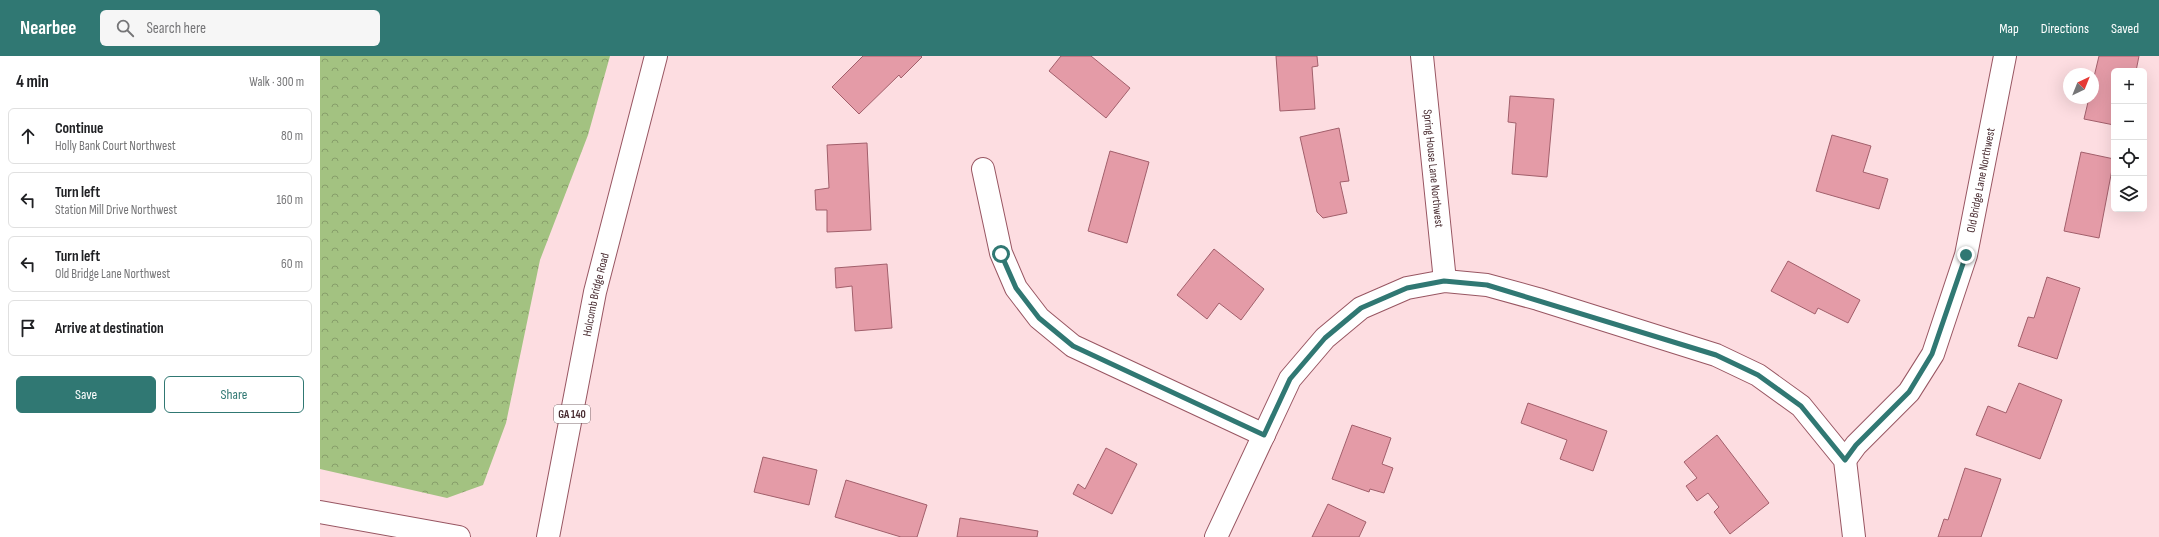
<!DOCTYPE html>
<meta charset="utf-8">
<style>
body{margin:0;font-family:"Sofia Sans Condensed",sans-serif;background:#f6f6f6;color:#202124}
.controls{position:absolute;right:12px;top:12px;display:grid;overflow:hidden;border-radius:6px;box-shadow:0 4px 16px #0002}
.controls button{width:36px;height:36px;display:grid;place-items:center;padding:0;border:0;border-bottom:1px solid #e0e0e0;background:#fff;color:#202124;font:20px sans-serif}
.compass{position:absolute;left:1743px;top:12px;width:36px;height:36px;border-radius:50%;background:#fff;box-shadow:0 4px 16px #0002;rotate:43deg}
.stop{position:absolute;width:12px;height:12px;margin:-9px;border:3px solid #307873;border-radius:50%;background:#fff}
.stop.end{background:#307873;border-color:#fff;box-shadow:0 1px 4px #0008}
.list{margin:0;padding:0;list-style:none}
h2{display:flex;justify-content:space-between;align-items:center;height:52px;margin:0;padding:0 16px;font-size:17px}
h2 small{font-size:13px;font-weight:400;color:#757577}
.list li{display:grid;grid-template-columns:26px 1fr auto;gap:12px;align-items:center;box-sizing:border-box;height:56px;margin:0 8px 8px;padding:0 8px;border:1px solid #e0e0e0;border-radius:6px}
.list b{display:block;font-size:15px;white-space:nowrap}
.list p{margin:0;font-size:13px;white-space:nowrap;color:#757577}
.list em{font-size:13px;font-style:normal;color:#757577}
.actions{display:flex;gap:8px;padding:12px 16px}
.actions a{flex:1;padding:9px 0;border:1px solid #307873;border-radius:6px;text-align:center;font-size:14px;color:#307873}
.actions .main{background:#307873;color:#fff}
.icon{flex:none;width:22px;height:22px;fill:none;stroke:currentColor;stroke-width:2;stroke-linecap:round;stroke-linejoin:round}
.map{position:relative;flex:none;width:1839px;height:481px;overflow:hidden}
header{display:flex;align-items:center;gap:24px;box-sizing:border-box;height:56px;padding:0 20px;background:#307873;color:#fff}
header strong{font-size:19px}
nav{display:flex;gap:22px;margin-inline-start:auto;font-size:14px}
.search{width:280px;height:36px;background:#f6f6f6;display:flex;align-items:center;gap:10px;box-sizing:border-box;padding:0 14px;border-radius:6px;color:#757577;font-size:15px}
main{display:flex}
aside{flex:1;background:#fff}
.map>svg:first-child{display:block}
</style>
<header>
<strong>Nearbee</strong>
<div class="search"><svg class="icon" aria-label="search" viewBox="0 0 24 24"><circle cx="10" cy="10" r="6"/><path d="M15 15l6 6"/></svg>Search here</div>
<nav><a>Map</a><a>Directions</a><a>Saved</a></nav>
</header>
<main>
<aside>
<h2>4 min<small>Walk · 300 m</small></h2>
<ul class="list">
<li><svg class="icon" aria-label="ahead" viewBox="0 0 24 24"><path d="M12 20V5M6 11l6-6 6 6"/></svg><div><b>Continue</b><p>Holly Bank Court Northwest</p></div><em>80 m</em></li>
<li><svg class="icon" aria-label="left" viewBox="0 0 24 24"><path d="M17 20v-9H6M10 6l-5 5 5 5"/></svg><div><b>Turn left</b><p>Station Mill Drive Northwest</p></div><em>160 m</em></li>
<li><svg class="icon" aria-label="left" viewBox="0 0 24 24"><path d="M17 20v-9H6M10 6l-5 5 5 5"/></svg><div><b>Turn left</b><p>Old Bridge Lane Northwest</p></div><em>60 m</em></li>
<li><svg class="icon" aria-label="arrive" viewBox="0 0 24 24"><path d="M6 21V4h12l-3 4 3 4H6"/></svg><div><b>Arrive at destination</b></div></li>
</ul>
<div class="actions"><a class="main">Save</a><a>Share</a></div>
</aside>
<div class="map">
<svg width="1839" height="481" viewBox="0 0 1839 481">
<defs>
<pattern id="forest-crowns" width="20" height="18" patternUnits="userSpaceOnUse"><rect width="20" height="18" fill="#a3c281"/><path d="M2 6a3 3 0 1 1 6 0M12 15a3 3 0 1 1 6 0" fill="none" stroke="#879e6a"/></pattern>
</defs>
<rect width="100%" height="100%" fill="#fddde1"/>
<path fill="url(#forest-crowns)" d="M0,0h290l-22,79 -48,125 -34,163 -23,62 -36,13 -127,-29z"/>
<path fill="#e49ba7" stroke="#a25f6b" d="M543,0h58l1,1 -21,21 -2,-3 -40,39 -27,-27z
M741,0h30l39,32 -24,30 -57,-47z
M956,0h41l1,10 -6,1 3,42 -35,2z
M1779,0h40l-3,15h-22v54l-30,-6 5,-21h4v-17z
M1190,40l44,3 -7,78 -35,-3 4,-51 -8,-1z
M1019,72l10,53 -9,1 7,31 -24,5 -6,-6 -17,-75z
M1512,79l39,11 -8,26 25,7 -9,30 -63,-18z
M547,87l4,87 -44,2v-22h-11l-1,-20 14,-2 -2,-43z
M790,95l39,11 -22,81 -39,-12z
M1761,96l33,7 -15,79 -35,-7z
M894,193l50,40 -23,31 -22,-17 -12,16 -30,-24z
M1468,205l72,39 -12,23 -30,-15 -3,6 -44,-23z
M567,208l5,64 -37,3 -3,-45 -16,2 -1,-20z
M1727,221l33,11 -23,71 -39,-13 10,-29 6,1z
M1699,327l43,17 -22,59 -64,-24 12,-29 18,7z
M1208,347l79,28 -14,40 -33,-12 7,-19 -46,-17z
M1032,369l39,13 -9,26 11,4 -9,25 -14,-4 -1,3 -37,-13z
M1397,379l52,68 -39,31 -16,-22 5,-5 -11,-14 -11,8 -11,-15 11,-8 -13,-16z
M786,392l31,16 -25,50 -39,-20 5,-10 7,5z
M443,401l54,13 -8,35 -55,-13z
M1645,412l36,11 -20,58h-43l6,-18 4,1z
M526,424l81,25 -10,32h-16l-66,-20z
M1008,448l38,18 -7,15h-47z
M640,462l78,13 -1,6h-80z"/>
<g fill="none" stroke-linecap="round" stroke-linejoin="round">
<defs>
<g id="minor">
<path id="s1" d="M1102,0l23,225"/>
<path d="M663,113l18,84 15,35 23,30 34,28 191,89"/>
<path id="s2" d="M1525,404l11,-15 53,-53 24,-38 33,-99 39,-199"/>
<path d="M0,456l139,25"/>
<path d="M896,481l74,-158 35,-41 36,-30 46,-20 38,-7 42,4 51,14 178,56 42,20 43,31 44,54 9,77"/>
</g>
<g id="major">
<path id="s3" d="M228,481l47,-245 61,-236"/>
</g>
</defs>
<use href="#minor" stroke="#985662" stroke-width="24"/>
<use href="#major" stroke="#985662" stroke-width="24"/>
<use href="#minor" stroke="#fff" stroke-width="22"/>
<use href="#major" stroke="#fff" stroke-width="22"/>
</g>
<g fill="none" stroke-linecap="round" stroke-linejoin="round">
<path stroke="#307873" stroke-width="5" d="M681,198l15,34 23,30 34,28 191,89 26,-56 35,-41 36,-30 46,-20 37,-7 43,4 229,70 42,20 43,31 44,54 11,-15 53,-53 23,-38 34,-99"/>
</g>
<g text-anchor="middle" stroke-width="4" stroke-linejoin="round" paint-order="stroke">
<rect fill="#fff" stroke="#7f6b6e" stroke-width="1" x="234" y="349" width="36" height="18" rx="3"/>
<g font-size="11" font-weight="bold" fill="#482b30">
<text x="252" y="362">GA 140</text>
</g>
<g font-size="12" fill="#482b30" stroke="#fff">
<text dy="4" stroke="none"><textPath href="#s1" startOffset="113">Spring House Lane Northwest</textPath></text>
<text dy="4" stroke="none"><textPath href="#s2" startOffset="319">Old Bridge Lane Northwest</textPath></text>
<text dy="4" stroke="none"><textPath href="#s3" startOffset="247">Holcomb Bridge Road</textPath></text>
</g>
</g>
</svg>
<div class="controls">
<button>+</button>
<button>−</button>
<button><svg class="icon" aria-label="locate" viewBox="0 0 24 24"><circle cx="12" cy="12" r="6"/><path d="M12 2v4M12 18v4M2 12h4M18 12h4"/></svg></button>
<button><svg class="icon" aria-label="layers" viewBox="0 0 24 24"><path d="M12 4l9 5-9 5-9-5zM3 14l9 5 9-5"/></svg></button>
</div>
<svg class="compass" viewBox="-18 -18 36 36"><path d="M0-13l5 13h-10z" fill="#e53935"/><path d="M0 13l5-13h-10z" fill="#757577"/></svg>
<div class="stop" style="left:681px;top:198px"></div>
<div class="stop end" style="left:1646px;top:199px"></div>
</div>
</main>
